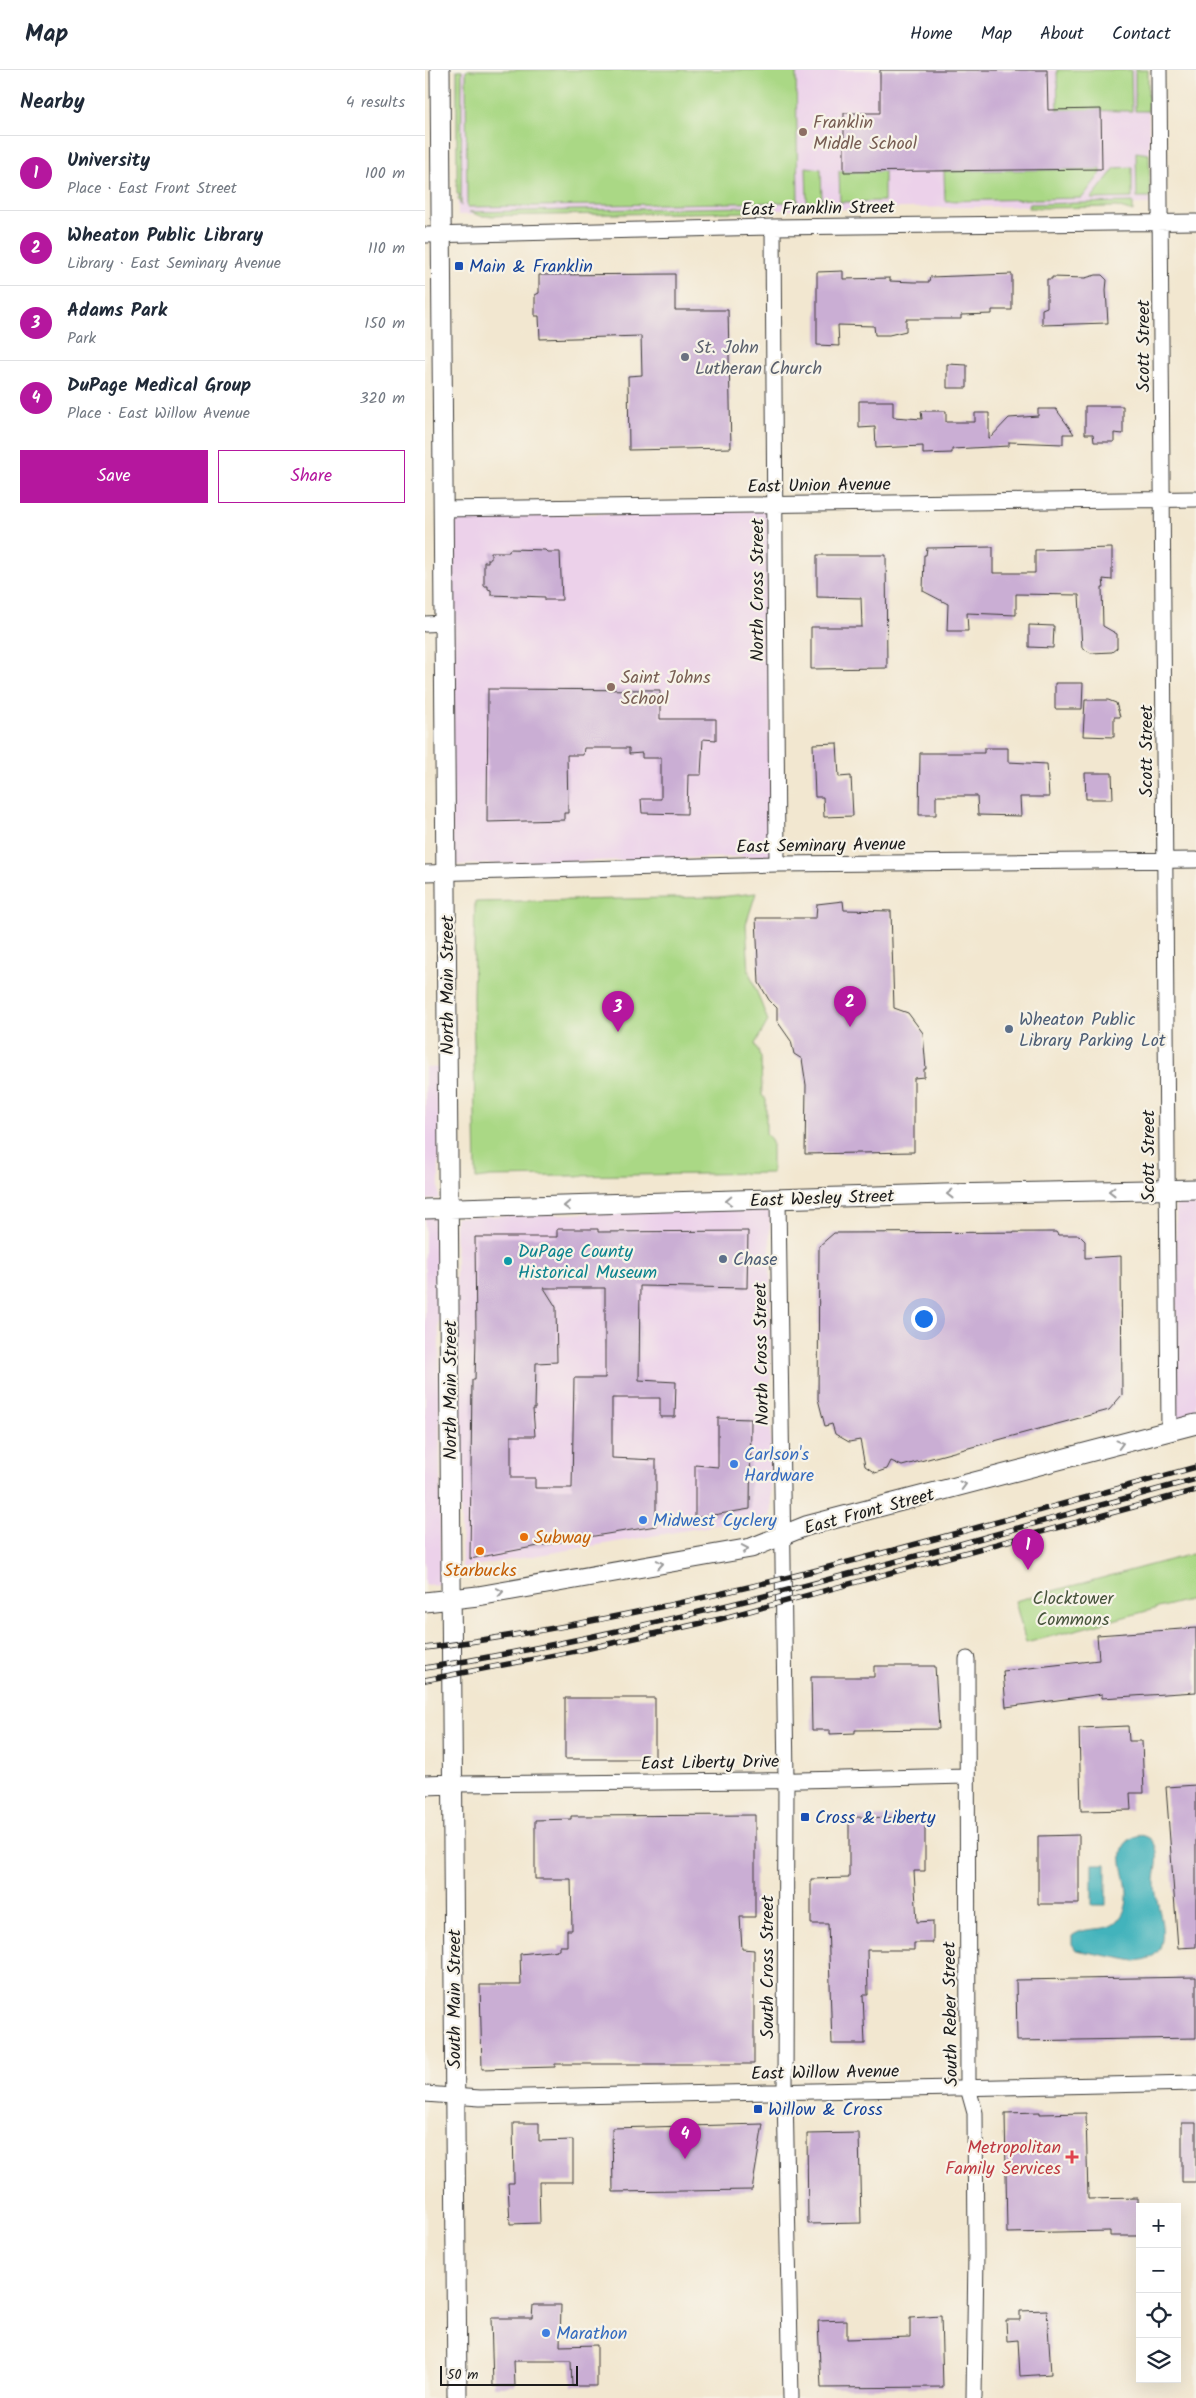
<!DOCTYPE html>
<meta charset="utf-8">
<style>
body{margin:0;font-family:Kalam,sans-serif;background:#f6f6f7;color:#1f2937}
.controls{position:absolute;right:15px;bottom:15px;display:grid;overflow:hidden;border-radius:0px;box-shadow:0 5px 20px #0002}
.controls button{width:45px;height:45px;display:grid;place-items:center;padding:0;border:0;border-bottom:1px solid #e0e1e3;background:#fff;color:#1f2937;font:25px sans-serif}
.scale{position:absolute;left:15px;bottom:12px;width:138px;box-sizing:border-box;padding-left:5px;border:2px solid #1c1c1c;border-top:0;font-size:14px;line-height:18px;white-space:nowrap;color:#1c1c1c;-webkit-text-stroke:4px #f7f3e8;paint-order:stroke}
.you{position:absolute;left:498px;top:1248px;width:18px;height:18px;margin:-12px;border:4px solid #fff;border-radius:50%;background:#1a73e8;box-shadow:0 0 0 8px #1a73e833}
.badge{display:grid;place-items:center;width:32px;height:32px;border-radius:50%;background:#b5179e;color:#fff;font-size:16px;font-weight:700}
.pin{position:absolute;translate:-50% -41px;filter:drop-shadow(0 1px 2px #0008)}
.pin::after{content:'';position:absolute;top:26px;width:18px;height:15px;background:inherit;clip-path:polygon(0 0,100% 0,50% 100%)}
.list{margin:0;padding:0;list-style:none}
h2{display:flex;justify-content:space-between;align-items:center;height:65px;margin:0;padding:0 20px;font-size:21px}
h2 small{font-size:16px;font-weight:400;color:#747a83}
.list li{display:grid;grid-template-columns:32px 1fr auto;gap:15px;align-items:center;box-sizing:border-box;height:75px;padding:0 20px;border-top:1px solid #e0e1e3}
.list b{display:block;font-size:19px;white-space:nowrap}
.list p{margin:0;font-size:16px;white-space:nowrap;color:#747a83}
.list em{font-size:16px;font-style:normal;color:#747a83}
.actions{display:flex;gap:10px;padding:15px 20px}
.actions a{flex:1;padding:11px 0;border:1px solid #b5179e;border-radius:0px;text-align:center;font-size:18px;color:#b5179e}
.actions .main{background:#b5179e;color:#fff}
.icon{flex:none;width:28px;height:28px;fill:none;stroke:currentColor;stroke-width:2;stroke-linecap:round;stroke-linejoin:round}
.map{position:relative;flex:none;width:771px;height:2328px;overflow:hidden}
header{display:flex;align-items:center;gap:30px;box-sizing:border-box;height:70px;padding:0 25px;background:#fff;border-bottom:1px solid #e0e1e3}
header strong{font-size:24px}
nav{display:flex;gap:28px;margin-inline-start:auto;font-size:18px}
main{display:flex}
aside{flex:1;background:#fff}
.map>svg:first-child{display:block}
</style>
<header>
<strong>Map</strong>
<nav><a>Home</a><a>Map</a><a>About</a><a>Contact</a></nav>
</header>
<main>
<aside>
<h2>Nearby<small>4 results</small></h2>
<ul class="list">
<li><span class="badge">1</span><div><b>University</b><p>Place · East Front Street</p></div><em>100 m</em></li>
<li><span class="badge">2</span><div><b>Wheaton Public Library</b><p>Library · East Seminary Avenue</p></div><em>110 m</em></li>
<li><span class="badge">3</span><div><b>Adams Park</b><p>Park</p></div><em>150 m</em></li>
<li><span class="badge">4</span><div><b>DuPage Medical Group</b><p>Place · East Willow Avenue</p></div><em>320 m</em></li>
</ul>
<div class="actions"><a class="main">Save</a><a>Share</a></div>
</aside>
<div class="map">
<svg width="771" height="2328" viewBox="0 0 771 2328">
<rect width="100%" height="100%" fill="#f7f3e8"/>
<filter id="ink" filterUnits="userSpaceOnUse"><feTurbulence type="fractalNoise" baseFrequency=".02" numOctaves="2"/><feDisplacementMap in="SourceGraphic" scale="10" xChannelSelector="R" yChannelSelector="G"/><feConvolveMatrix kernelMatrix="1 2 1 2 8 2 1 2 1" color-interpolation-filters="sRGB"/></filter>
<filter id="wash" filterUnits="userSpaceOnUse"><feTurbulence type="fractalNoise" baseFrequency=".0096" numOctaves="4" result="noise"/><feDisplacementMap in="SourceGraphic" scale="20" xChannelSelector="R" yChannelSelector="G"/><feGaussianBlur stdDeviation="1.12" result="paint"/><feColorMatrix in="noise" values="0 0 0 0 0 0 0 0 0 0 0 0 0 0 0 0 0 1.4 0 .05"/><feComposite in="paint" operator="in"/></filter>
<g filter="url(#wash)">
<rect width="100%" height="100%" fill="#f2e7d0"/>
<path fill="#ecd1ea" d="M31,0h692l2,134 -692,11z
M345,440l1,346 -319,9 -2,-348z
M0,997h14v132l-14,1z
M751,1126h20v219l-20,5z
M345,1138l1,308 -309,52 -7,-351z
M0,1147h13l3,367 -16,1z"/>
<path fill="#aad885" stroke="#637a50" d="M32,0h5l-1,136 -3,-8 2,-3 -3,-1z
M41,0h330l2,132 -330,5 -1,-3z
M632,0h74l1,41 -74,-1z
M710,0h13v41h-13z
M711,82l13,2 1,43h-13z
M381,97l15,2 1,33h-15z
M707,97v31l-41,1 24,-31z
M676,99v4l-19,25 -137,3 -1,-30z
M414,101h45v30l-44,1z
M708,132v10l-16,-5 -88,1v-4z
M322,137l1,5 -267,4 -12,-4z
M331,823l-10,31 3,48 19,49 -13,23 6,14 1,37 4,5v33l6,8v32l-281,4 -15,2 -3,-181 2,-96 244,-5z
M771,1483v45l-170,45 -11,-42z"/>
<path fill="#43b3bc" stroke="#30686c" d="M715,1765c6,1 12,3 15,10 5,11 1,24 0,35 -1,22 14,49 4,70 -5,8 -15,10 -24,11l-59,-11 -4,-6v-8c15,-12 36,-1 48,-18 23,-30 -21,-71 20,-83z
M667,1794h14v41h-14z"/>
<g id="blocks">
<path fill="#caaed4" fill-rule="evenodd" d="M455,0h167l1,40 53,-1 1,60 -258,3v-59h36z
M418,201v8l47,-1v3l24,1h15l1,-5 82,-3v36h-20v4l-31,1v4h-55v12l-17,4h-14l-1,-9 -36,-1 1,21 -22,-1v-73z
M250,204v36h53l3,138 -102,2 -1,-74 14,-1 -1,-39 -101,3 -1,-23h-4v-21l4,-2v-18z
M671,205h6l5,5 -1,10 2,33 -66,2v-16l5,-2v-28h5v-2l33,1z
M522,294l20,1v23h-20z
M434,331h34v16l29,2 -1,-8h25v11h29v-9h14v26l20,-21 29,-2v-7h18l18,25h-11v10l-54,-2v4l-57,3v4l-29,1v-8l-47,2 -1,-21 -16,1z
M660,336h38v28l-9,-1v9h-20l-1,-8h-8z
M568,477v26h42v-23l77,-2v32l-9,-1 1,9h-2l1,38 14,8v14l-5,4 -21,1 -9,-5 -3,-53 -63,-1v21l-49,-2 1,18h-21l1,-27 -25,-13 1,-36h2l1,-7z
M85,479l35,1 2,2h13l2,48h-17v-3l-54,-2v-5l-3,-1v-3h-4v-24h4v-3h3v-7h18z
M392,485h69l1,113 -76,1v-42h51l-1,-29 -44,-1z
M604,555l25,1 -1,22 -24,-1z
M630,613h28l-1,26h-27z
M63,619l172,1v29h56v21l-13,-1 -2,36h-13l-1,39 -45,-1 -1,-14h20v-41h-19v-5l-13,1v-6h-45l-1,7h-16l1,58h-4v7l-77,2z
M660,630h23l8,3 4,14h-6v20l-31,-1z
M412,673l2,34 12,-1 2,40 -29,1 -1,-20h-8l-2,-53z
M559,678h24v14l39,2 2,33h-29l1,19 -43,-1 -1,-19h-41v19h-17l1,-62h64z
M660,703h27l1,26h-27z
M418,831l1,9 47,1 3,97 14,5 15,20 3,36h-2v8l-10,1v74l-109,2 1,-69 -4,-26 -8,-5 -3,-13 -14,-20v-13l-8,-8 -10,-17 -3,-65h60l1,-14z
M132,1159h41v3l150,-1 -1,57 -107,-2 -1,94 37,2 -1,35h-15v-19h-48v60l44,2v66l-86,14 -100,19 2,-179h3l1,-43 -1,-100h82zM119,1218h61v90h-31l-2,110h-37v-10h-24v-42h24l-2,-27h2l1,-46 21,-1 -1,-55z
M631,1162l2,3h21l6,6v17l36,-2 1,139 -13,15 -207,56 -11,-5 -4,8 -12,4 -10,-7 -5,-26 -11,2 -14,-8 -3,-10 -7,2 -7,-27 1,-153 15,-13z
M293,1348l33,1 -1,90 -55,9v-53l23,2z
M771,1558v64l-94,6v-4l-96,13 -3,-36 96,-11 -2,-25z
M449,1596h61l4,63 -84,1v3l-25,1v-4h-18l-1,-53h63z
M140,1628h90v61h-90z
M703,1656l1,15h13l2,52h-14l1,17 -50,1 -2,-83z
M771,1715v162l-18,1 -12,-161z
M330,1745v102h-15l2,32 12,1v114h-199v3l-73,2 -2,-84h41l-1,-31 39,-4v-4h8v-16h5l-1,-51h-36v-59l36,-1v-3z
M424,1747l76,1v53h-11l3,51 16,-1v22h-19v7h-47l1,45h-5l2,49h-33l-4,-120h-17v-45l38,-1z
M654,1765v69h-41v-68z
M771,1907v61l-179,3 -1,-61z
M615,2042v2l46,-1 2,86 50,-1 1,38h-29v-5l-103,2 -2,-120z
M88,2053h26v18l34,-1v42h-34l1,41 -30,1 -2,-41h6z
M757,2053h14v59h-14z
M338,2054l-11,66 -139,2 -1,-64z
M434,2063l2,90 -53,1 -1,-90z
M108,2235h28l-1,41 37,-1v41h-25l-1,-25h-57l1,25h-22l-2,-68h41z
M622,2240l4,64 -31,2 -2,-36 -11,1 -1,-21h14v-9z
M516,2246l2,71 -122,1 -3,-67 29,-1v19l63,-2v-19z"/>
</g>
</g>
<g filter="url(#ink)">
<use href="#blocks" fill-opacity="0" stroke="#3c3a37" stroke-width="1"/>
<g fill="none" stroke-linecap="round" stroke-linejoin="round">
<defs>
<path id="minor" d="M734,0l10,1362
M348,157l4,637
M0,165l348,-8 423,-5
M18,439l753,-10
M0,554l19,-1
M0,803l352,-9 419,-4
M353,1130l8,580 -1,312 6,306
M542,1589l1,429 7,25 1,140 -2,145
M28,1714l306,-3 207,-5
M0,2024l55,4 716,-15"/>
<path id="tertiary" d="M15,0l17,2328
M0,1139l519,-15 252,-5
M0,1532l53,-6 273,-48 55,-22 390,-102
M0,1715l28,-1"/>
</defs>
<use href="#minor" stroke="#3c3a37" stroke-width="17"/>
<use href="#tertiary" stroke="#3c3a37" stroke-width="21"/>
<use href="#minor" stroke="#fff" stroke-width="15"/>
<use href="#tertiary" stroke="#fff" stroke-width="19"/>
<defs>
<path id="rail" d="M0,1578c260,-33 519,-112 771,-181
M0,1598c261,-42 516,-120 771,-189
M0,1610l156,-30 139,-31 476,-129"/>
</defs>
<use href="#rail" stroke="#1c1c1c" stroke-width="5.5"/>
<use href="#rail" stroke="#f7f3e8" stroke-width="4" stroke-dasharray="11" stroke-linecap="butt"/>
</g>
<defs><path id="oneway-chevron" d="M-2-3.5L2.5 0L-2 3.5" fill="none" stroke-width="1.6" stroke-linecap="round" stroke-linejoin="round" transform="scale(1.25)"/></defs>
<g stroke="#999">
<use href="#oneway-chevron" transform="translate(687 1121) rotate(179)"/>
<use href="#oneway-chevron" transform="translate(525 1124) rotate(179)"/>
<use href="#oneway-chevron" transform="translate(304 1131) rotate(178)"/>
<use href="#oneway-chevron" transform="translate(142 1136) rotate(178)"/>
<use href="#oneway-chevron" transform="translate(695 1374) rotate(-15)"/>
<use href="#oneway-chevron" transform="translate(538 1415) rotate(-15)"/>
<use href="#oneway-chevron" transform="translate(320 1479) rotate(-10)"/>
<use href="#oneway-chevron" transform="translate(235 1494) rotate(-10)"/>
<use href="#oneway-chevron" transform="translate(75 1522) rotate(-10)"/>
</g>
</g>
<g fill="#8d6e63" stroke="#f7f3e8" stroke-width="2">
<circle cx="378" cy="62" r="5"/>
<circle cx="186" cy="617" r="5"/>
</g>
<g fill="#1a4fb4" stroke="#f7f3e8" stroke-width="2">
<rect x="29" y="191" width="10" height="10" rx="2.5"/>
<rect x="375" y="1742" width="10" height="10" rx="2.5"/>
<rect x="328" y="2034" width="10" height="10" rx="2.5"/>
</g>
<circle fill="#6b7280" stroke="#f7f3e8" stroke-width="2" cx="260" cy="287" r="5"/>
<g fill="#5c6f8a" stroke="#f7f3e8" stroke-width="2">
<circle cx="584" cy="959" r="5"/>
<circle cx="298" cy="1189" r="5"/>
</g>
<circle fill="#0f9aa8" stroke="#f7f3e8" stroke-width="2" cx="83" cy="1191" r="5"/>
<g fill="#3f7fe0" stroke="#f7f3e8" stroke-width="2">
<circle cx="309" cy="1394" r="5"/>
<circle cx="218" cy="1450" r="5"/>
<circle cx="121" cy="2263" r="5"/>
</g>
<g fill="#e8710a" stroke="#f7f3e8" stroke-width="2">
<circle cx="99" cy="1467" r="5"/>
<circle cx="55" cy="1481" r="5"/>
</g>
<path fill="#e0444e" stroke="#f7f3e8" stroke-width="2" d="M644.5 2079.5h5v5h5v5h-5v5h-5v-5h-5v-5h5z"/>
<g text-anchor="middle" stroke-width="4.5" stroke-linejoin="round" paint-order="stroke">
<g font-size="18" fill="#785e54" stroke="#f7f3e8" text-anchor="start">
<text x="388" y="58">Franklin<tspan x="388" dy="21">Middle School</tspan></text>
<text x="196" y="613">Saint Johns<tspan x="196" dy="21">School</tspan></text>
</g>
<g font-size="18" fill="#1c1c1c" stroke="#f7f3e8">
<text transform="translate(393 138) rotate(-1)" y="6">East Franklin Street</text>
<text transform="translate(718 276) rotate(-90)" y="6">Scott Street</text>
<text transform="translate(394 415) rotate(-1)" y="6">East Union Avenue</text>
<text transform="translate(332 520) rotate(-90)" y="6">North Cross Street</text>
<text transform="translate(721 681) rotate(-90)" y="6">Scott Street</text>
<text transform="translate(396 775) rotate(-1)" y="6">East Seminary Avenue</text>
<text transform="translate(22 915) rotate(-90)" y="6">North Main Street</text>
<text transform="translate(723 1086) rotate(-90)" y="6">Scott Street</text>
<text transform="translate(397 1128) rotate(-2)" y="6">East Wesley Street</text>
<text transform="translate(336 1284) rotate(-91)" y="6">North Cross Street</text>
<text transform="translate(25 1320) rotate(-90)" y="6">North Main Street</text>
<text transform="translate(444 1441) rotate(-15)" y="6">East Front Street</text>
<text transform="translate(285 1692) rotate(-1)" y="6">East Liberty Drive</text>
<text transform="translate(342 1897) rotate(-90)" y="6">South Cross Street</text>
<text transform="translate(29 1929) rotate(-90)" y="6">South Main Street</text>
<text transform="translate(525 1944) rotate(-91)" y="6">South Reber Street</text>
<text transform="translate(400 2002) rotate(-1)" y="6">East Willow Avenue</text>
</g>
<g font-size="18" fill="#164399" stroke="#f7f3e8" text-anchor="start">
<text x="44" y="202">Main &amp; Franklin</text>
<text x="390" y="1753">Cross &amp; Liberty</text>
<text x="343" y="2045">Willow &amp; Cross</text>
</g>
<g font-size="18" fill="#5b616d" stroke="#f7f3e8" text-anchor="start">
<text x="270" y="283">St. John<tspan x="270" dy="21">Lutheran Church</tspan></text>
</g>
<g font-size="18" fill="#4e5e75" stroke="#f7f3e8" text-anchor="start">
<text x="594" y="955">Wheaton Public<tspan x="594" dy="21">Library Parking Lot</tspan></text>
<text x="308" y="1195">Chase</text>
</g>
<g font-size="18" fill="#0d838f" stroke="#f7f3e8" text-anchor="start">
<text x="93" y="1187">DuPage County<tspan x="93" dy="21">Historical Museum</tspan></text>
</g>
<g font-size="18" fill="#366cbe" stroke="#f7f3e8" text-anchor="start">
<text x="319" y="1390">Carlson's<tspan x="319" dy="21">Hardware</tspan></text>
<text x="228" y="1456">Midwest Cyclery</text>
<text x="131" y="2269">Marathon</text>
</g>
<g font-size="18" fill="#c56008" stroke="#f7f3e8" text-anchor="start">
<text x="109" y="1473">Subway</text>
<text x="55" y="1506" text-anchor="middle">Starbucks</text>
</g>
<g font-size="18" fill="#47543c" stroke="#f7f3e8">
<text x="648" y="1534">Clocktower<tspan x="648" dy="21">Commons</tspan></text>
</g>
<g font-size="18" fill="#be3a42" stroke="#f7f3e8" text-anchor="end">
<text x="636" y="2083">Metropolitan<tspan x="636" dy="21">Family Services</tspan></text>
</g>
</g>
</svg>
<div class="controls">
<button>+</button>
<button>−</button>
<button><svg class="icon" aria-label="locate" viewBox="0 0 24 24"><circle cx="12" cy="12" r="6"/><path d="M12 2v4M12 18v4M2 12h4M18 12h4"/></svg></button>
<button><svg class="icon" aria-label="layers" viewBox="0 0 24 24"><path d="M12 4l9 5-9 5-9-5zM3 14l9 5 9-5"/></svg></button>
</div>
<div class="scale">50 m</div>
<div class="you"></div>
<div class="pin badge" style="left:603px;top:1500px">1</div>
<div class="pin badge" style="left:425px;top:957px">2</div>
<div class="pin badge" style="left:193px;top:962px">3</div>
<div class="pin badge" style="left:260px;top:2089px">4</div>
</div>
</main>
